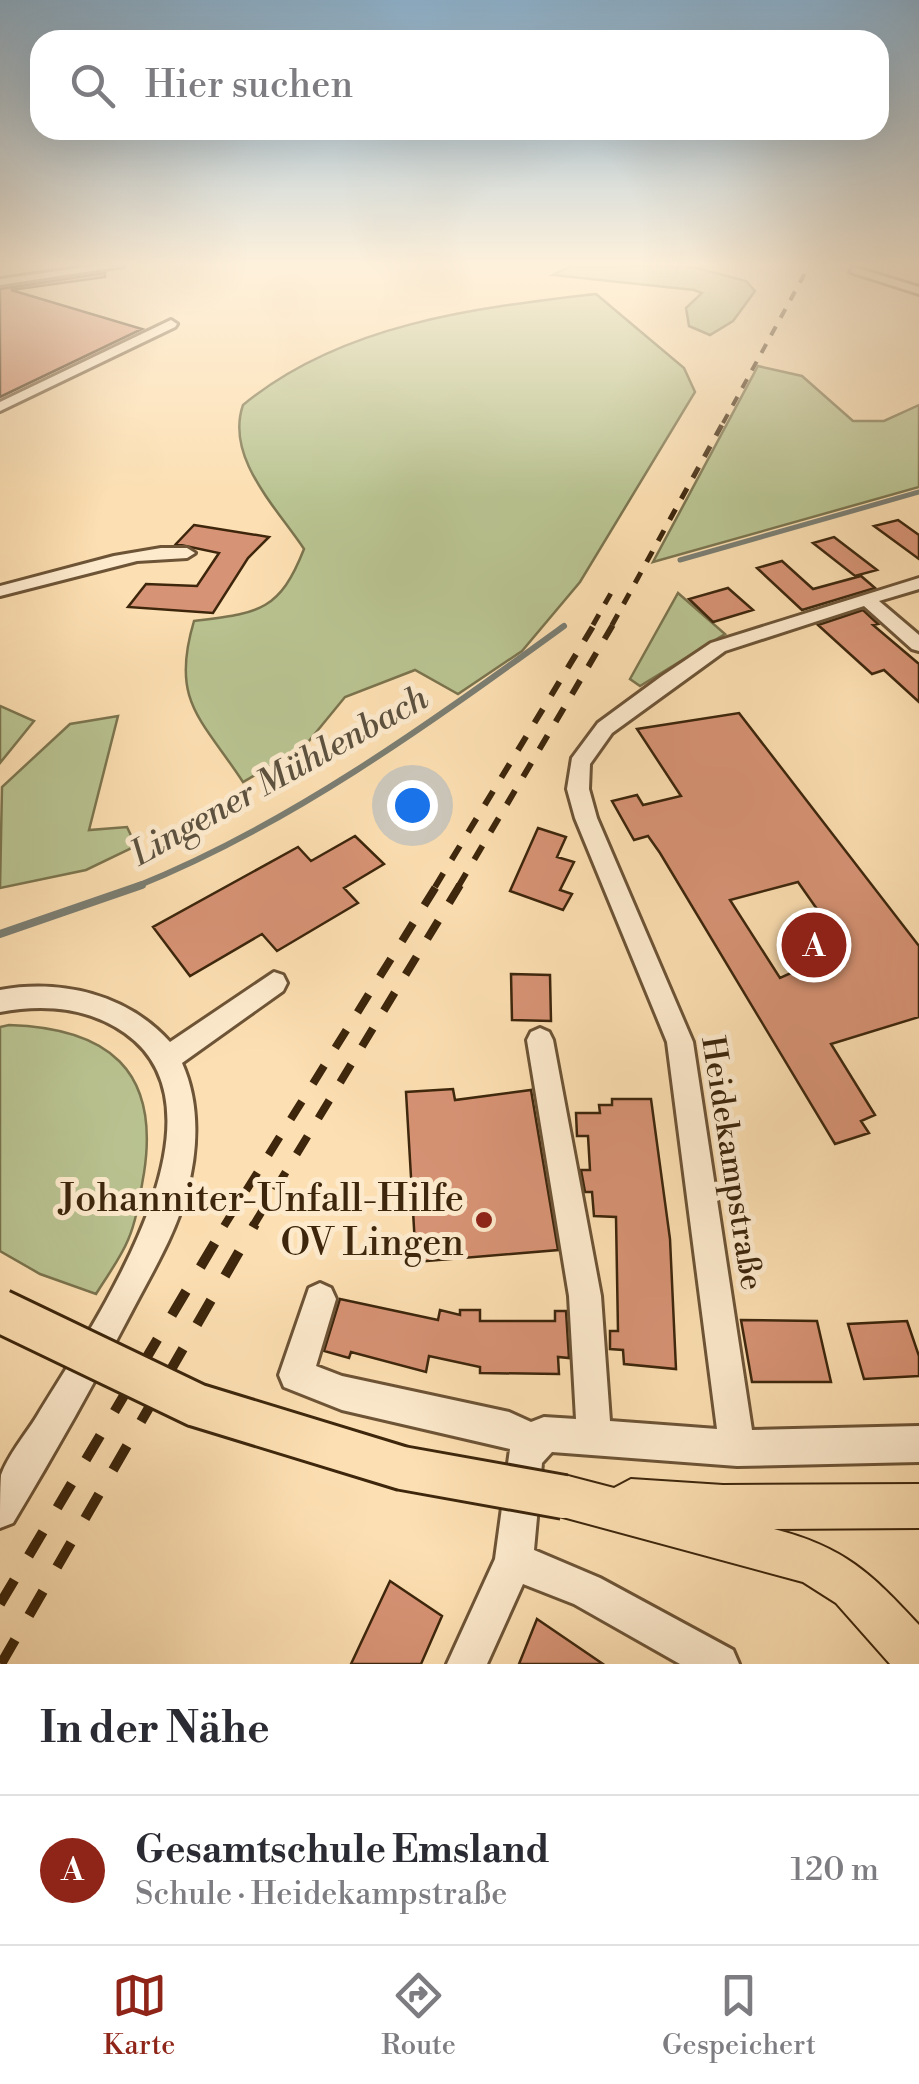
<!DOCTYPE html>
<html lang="de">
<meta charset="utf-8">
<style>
body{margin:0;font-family:"Libre Bodoni",serif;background:#f7f7f7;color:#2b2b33}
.you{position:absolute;left:412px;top:805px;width:35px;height:35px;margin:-25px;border:8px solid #fff;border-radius:50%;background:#1a73e8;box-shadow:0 0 0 15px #1a73e833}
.badge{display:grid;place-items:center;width:65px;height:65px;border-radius:50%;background:#8f2418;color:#fff;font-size:32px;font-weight:700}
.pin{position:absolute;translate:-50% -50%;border:5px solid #fff;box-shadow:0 2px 10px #0006}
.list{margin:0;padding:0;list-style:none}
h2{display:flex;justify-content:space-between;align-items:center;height:130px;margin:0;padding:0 40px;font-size:42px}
h2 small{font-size:32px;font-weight:400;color:#7c7c81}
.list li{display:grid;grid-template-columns:65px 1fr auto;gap:30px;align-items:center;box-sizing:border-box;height:150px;padding:0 40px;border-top:2px solid #e1e1e2}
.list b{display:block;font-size:38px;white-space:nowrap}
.list p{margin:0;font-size:32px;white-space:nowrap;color:#7c7c81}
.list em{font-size:32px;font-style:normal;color:#7c7c81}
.icon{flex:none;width:55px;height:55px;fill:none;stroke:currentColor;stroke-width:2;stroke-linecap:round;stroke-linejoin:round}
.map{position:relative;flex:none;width:919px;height:1664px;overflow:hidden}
.search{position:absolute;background:#fff;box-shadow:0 10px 40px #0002;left:30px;right:30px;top:30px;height:110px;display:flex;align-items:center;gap:25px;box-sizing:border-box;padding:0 35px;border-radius:30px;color:#7c7c81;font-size:38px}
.sheet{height:280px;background:#fff}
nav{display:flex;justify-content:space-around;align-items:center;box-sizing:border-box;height:140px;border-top:2px solid #e1e1e2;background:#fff;font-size:28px;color:#7c7c81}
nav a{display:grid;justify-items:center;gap:5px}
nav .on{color:#8f2418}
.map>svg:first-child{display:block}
</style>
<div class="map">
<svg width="919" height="1664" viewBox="0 0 919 1664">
<rect width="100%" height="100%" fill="#fcdfb2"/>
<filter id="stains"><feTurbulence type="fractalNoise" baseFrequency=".002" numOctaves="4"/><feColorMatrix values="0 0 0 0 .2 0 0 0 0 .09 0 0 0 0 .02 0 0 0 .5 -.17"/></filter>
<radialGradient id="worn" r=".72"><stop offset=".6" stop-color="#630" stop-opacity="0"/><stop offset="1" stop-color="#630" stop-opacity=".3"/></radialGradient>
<path fill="#b9c391" stroke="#7b744e" stroke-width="2.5" d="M690,266l56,15 9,10 -22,30 -23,14 -21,-9 -3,-18 16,-15 -8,-3 -141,-15 16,-8z
M596,294l88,74 11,24 -115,190 -58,69 -64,43 -43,-24 -70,27 -41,50 -61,35c-42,-64 -73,-81 -49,-161 63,-8 85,-8 110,-72 -28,-42 -79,-92 -61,-144 98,-81 231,-97 353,-111z
M758,366l44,10 51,45h31l35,-16v82l-266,75z
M678,593l47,41 -85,52 -10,-7z
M0,706l34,15 -34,42z
M118,716l-29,114 38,-3 9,19 -50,24 -86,18 2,-101 68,-63z
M9,1025c99,3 151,45 135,148 -4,22 -7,46 -16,67 -8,19 -21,36 -32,54l-56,-20 -40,-23v-224z"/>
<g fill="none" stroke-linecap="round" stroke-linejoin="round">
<path stroke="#7b7e73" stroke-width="5" d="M680,560l239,-68"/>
<path stroke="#7b7e73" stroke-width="6" d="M135,887c155,-62 295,-164 429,-261"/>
<path stroke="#7b7e73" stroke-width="8" d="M0,934l142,-49"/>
</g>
<path fill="#d79375" stroke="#3d260c" stroke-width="2.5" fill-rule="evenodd" d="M105,273v4l-94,13 131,39 -142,68v-108z
M898,520l21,15v24l-45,-33z
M194,525l75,12 -21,21 -35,55 -85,-6 18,-23 51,2 22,-33 -43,-9z
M834,537l43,33 -22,6 -42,-33z
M782,561l31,28 48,-13 14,12 -73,22 -45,-42z
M728,588l25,22 -40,12 -24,-23z
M863,610l15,14 -5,1 46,39v38l-35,-32 -12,4 -54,-49z
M739,713l180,233v71l-88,27 44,71 -14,6 8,12 -34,11 -175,-291 -12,-17 -14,4 -22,-39 25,-6 6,10 38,-9 -44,-67zM798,882l47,67 -65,29 -50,-78z
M538,828l28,9 -9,20 17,5 -14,28 12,4 -9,16 -53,-19z
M355,836l29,28 -40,24 14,15 -81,48 -15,-17 -72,42 -37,-49 145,-80 13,14z
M511,974l39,1 1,46 -39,-1z
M453,1089l2,11 76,-10 27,160 -142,12 -10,-170z
M612,1099h39l19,140 6,130 -52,-5 -1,-14 -13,-1v-18h8l-2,-114 -22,-1 -2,-24h-7l-4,-22h9l-2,-34h-11l-1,-23h24l-1,-8h13z
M340,1299l98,21 2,-10 20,5v-5h20v11h75v-10h11l3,47 -11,-1 1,17 -79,-1v-6l-51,-11 -3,16 -75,-20 -2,6 -25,-7z
M741,1320l76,1 14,61h-79z
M907,1321l12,35v20l-55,3 -16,-55z
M390,1581l52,35 -21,48h-70z
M537,1619l66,45h-84z"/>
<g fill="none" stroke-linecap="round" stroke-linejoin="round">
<defs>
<path id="minor" d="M93,266h31l-124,19v-6z
M854,267l65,20v7l-69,-22z
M171,320l6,4 -2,3 -175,84v-9z
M161,548h26l8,5 -8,5 -50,3 -137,35v-10l114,-30z
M919,578v11l-40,12 40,34v16l-7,-2 -48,-43 -139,45 -113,82 -22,31 -1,25 8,29 96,224 59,388 167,-4v36l-182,4 -185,-14 -10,11 -8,87 66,28 133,72 6,14h-59l-106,-60 -51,-20 -36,80h-40l48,-105 15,-110 -168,-39 -58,-23 -5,-12 30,-87 11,-5 11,5 5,11 -20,67 26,10 167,36 22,10 13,-5 32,2 -7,-123 -42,-256 4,-8 9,-4 9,4 4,8 48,256 9,125 107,8 -50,-387 -92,-224 -8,-29 5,-31 26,-35 64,-47 49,-33z
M274,972l9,3 4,8 -4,8 -101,72c18,40 16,87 5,128 -11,42 -34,80 -54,118 -38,73 -78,144 -120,214l-13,5c0,-15 0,-39 1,-53 7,-20 25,-41 36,-59 51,-85 204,-301 88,-383 -37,-26 -82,-29 -125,-21v-22c61,-11 127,4 170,52z"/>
<path id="major" d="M564,1475l50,13 17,-9 92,6 196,-1v44l-145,1c70,18 97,44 145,96v39h-29l-54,-61 -33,-21 -255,-69 -6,-16 6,-16z"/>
</defs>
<use href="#minor" stroke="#6d5436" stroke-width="6"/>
<use href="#major" stroke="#3d260c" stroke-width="4"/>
<use href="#minor" fill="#fdeacd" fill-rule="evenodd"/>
<use href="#major" fill="#fcdfb2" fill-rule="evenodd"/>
<path stroke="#3d260c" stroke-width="4" stroke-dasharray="10 10" stroke-linecap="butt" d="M723,423l86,-157"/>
<path stroke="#3d260c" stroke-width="5" stroke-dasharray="12 12" stroke-linecap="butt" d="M593,625l22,-39
M612,625l112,-204"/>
<path stroke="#3d260c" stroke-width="6" stroke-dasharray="16 16" stroke-linecap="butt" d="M435,887l160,-264
M458,887l156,-264"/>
<path stroke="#3d260c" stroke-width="8" stroke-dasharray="21 21" stroke-linecap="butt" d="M224,1226l213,-341
M253,1226l207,-341"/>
<path stroke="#3d260c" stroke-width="10" stroke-dasharray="28 28" stroke-linecap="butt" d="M0,1604l226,-380
M1,1664l254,-440"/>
<defs>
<path id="major-bridge" d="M0,1311l196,94 206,63 162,29"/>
</defs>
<use href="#major-bridge" stroke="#3d260c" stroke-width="48" stroke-linecap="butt"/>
<use href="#major-bridge" stroke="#fcdfb2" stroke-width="42"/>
</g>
<linearGradient id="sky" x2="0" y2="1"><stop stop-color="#8db6d5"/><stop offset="0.53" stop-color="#fef1dc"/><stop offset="1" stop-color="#fef1dc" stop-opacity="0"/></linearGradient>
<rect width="919" height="499" fill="url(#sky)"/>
<circle fill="#8f2418" stroke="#fdeacd" stroke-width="4" cx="484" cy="1220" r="10"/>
<g text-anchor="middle" stroke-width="10" stroke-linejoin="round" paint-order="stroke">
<g font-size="32" fill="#3d260c" stroke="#fdeacd">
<text transform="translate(733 1163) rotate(81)" y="11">Heidekampstraße</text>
</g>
<g font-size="35" font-style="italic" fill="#5c5240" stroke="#fdeacd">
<text transform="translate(279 775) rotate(-29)" y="12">Lingener Mühlenbach</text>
</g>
<g font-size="38" fill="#3d260c" stroke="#fdeacd" text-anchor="end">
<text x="464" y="1211">Johanniter-Unfall-Hilfe<tspan x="464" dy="44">OV Lingen</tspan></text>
</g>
</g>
<rect width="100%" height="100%" filter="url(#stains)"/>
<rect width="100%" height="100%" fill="url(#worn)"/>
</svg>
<div class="you"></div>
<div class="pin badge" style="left:814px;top:945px">A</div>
<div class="search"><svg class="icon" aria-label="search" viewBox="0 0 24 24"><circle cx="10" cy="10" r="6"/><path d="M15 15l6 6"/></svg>Hier suchen</div>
</div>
<section class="sheet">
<h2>In der Nähe<small></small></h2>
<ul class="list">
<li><span class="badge">A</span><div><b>Gesamtschule Emsland</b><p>Schule · Heidekampstraße</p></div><em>120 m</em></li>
</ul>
</section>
<nav>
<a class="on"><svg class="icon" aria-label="map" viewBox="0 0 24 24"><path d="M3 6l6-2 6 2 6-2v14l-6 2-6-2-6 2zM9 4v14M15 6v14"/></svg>Karte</a>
<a><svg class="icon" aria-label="directions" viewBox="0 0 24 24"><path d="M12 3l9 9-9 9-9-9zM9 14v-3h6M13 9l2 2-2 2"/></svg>Route</a>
<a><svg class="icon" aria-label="saved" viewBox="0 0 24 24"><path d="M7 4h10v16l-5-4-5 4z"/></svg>Gespeichert</a>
</nav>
